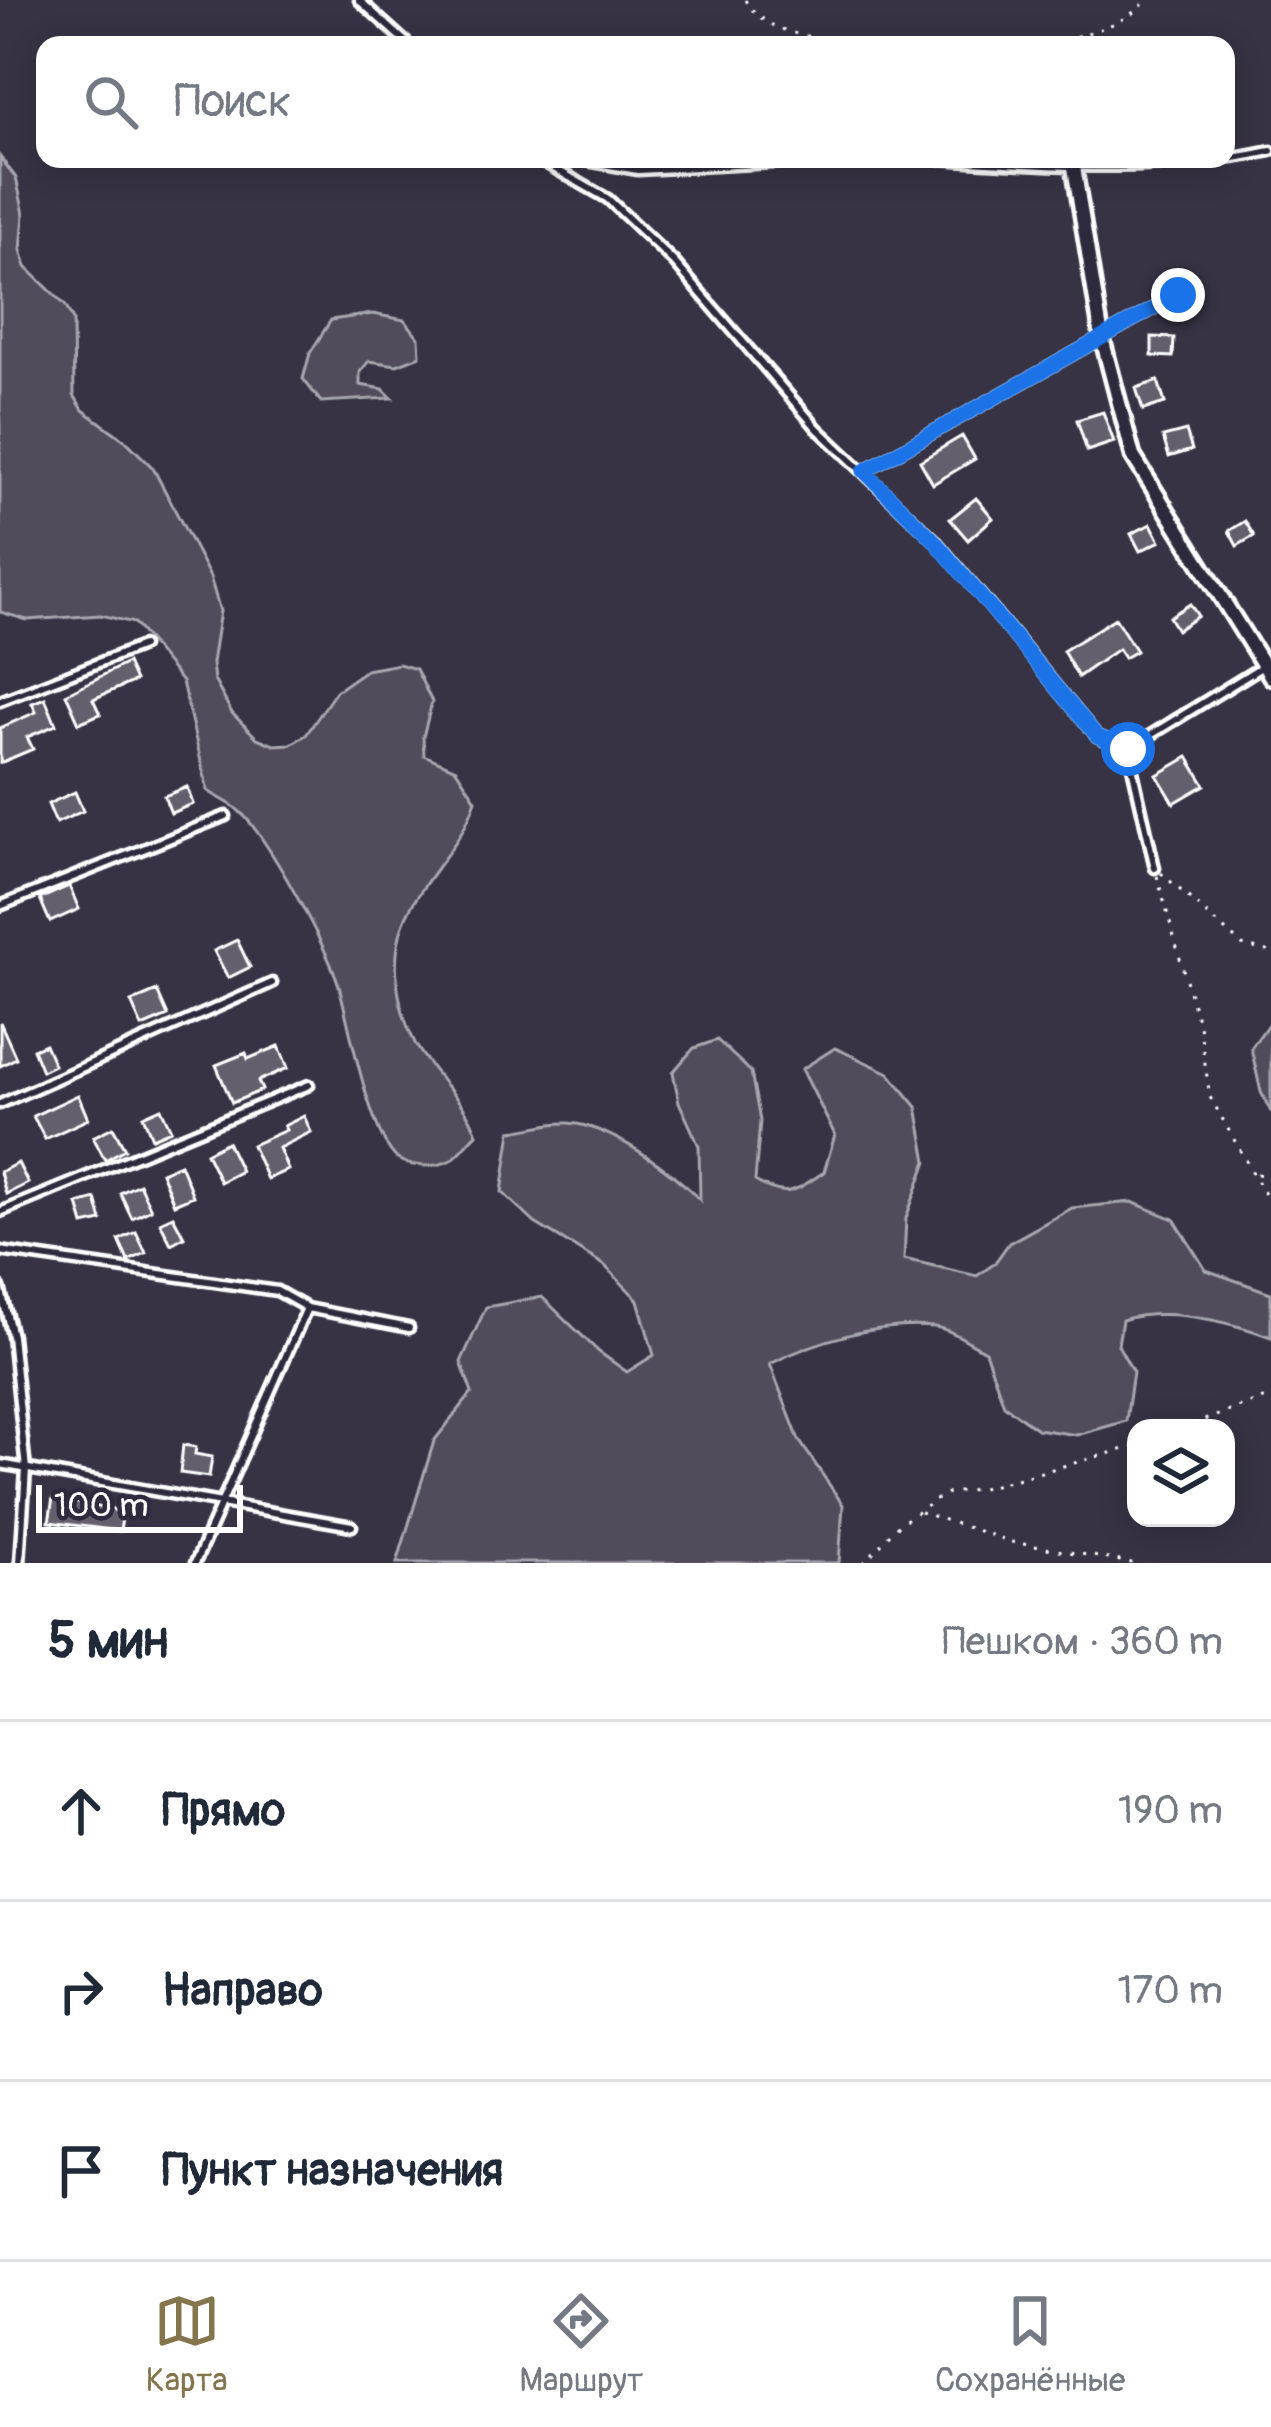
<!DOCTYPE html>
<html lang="ru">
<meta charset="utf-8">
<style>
body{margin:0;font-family:Pangolin,sans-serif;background:#f2f2f3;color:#1f2937}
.controls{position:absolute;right:36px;bottom:36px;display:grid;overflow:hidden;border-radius:24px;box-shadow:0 6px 30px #0003}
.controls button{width:108px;height:108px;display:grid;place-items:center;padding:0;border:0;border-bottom:3px solid #e0e1e3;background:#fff;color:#1f2937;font:60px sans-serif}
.scale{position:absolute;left:36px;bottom:30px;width:207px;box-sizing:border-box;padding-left:12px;border:6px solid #fff;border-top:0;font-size:33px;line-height:42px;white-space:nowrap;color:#fff;-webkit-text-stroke:9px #2f2a3d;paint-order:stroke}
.stop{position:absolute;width:36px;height:36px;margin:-27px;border:9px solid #1a73e8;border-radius:50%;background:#fff}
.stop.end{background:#1a73e8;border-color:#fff;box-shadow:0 3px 12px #0008}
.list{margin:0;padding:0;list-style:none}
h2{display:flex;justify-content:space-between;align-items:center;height:156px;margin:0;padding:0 48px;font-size:51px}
h2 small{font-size:39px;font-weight:400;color:#747a83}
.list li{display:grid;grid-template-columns:78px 1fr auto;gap:36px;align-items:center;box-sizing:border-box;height:180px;padding:0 48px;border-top:3px solid #e0e1e3}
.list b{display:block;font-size:45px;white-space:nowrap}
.list em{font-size:39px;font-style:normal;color:#747a83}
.icon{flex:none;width:66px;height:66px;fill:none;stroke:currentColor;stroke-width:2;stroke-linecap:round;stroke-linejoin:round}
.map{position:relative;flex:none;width:1271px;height:1563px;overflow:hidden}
.search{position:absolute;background:#fff;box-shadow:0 6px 30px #0003;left:36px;right:36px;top:36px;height:132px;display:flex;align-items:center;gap:30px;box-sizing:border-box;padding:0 42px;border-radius:24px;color:#747a83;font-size:45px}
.sheet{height:696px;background:#fff}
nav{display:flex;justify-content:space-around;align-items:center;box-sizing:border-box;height:168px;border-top:3px solid #e0e1e3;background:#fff;font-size:33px;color:#747a83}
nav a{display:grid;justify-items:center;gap:6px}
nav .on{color:#84754c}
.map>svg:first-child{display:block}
</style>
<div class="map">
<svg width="1271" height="1563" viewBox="0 0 1271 1563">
<rect width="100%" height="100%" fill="#373345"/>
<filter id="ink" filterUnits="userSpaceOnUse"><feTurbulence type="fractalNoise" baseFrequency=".00833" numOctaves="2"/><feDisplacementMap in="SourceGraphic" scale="24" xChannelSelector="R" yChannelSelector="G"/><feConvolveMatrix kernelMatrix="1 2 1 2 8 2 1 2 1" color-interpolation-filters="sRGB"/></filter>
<g filter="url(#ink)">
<path fill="#514c5c" stroke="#a8a6ae" stroke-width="3" d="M0,157l16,21 8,36 -3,36 5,17 39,38 8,15 1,75 9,15 43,31 27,27 57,109 10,34 -8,52 2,17 18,33 25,25 17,7 17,-1 15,-9 30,-44 30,-21 33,-6 17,5 16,33 -9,35 1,18 32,14 20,31c-16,47 -44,68 -66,109 -22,41 -15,94 5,134 18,33 49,55 62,91 -8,7 -17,21 -26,26 -15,8 -40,8 -53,-1 -28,-21 -49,-136 -59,-173 -10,-35 -73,-152 -100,-175 -8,-8 -21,-13 -31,-20l-26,-109 -48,-59 -33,-8 -74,5 -27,-8z
M373,314l32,6 14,18 1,18 -23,9 -28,-4 -9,11v13l23,4 9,9 -71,4 -18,-23 7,-26 21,-33z
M1269,1023h2v89l-10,-20 -10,-44z
M717,1040l34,32 9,49 -5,60c32,19 40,10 69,-9l11,-37 -33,-66 33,-21 54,25 28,34 10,54 -21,57 -2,41 73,17 17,-12 15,-21 63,-35 60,-6 42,17 32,51 65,23v44c-45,-16 -102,-31 -149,-17l-4,25 15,27 -7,49 -49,14 -40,-6 -33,-24 -19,-54c-15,-8 -34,-22 -51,-24 -54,-5 -117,13 -164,37l29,76 44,65 -4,58h-442l37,-122 38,-48 -11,-31 25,-55 56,-10 57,55 28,20 27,-17 -16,-55 -34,-35 -69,-42 -33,-31 9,-61c18,-2 39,-9 57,-8 41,2 105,48 132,77l-1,-54 -20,-44 -6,-30 21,-24z"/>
<path fill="#635f6d" stroke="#fff" stroke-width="3" d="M1152,337l22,1 -1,19 -21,-1z
M1158,381l7,22 -22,7 -7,-22z
M1103,412l11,30 -27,9 -10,-31z
M1186,431l6,19 -23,7 -6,-20z
M962,436l13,23 -42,25 -13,-23z
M976,498l17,20 -25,22 -18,-21z
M1245,521l9,15 -17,10 -8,-15z
M1151,524l9,17 -20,10 -9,-17z
M1190,604l8,12 -21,14 -8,-13z
M1115,618l21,33 -12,7 -6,-9 -40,28 -15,-26z
M127,663l8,18 -42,18 7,15 -21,9 -13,-29z
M45,698l11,27 -29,12 6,12 -33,14v-35l36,-16 -4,-9z
M1188,757l17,28 -31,18 -17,-28z
M187,787l6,17 -22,9 -7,-17z
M75,792l8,19 -27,12 -8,-19z
M69,886l10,23 -29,13 -10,-23z
M237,940l13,27 -22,11 -14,-27z
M157,991l11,25 -26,11 -11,-25z
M0,1022l16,36 -16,8z
M45,1044l9,21 -12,6 -9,-22z
M279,1046l9,22 -30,13 4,9 -30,13 -16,-38 30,-12 2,6z
M78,1095l10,24 -43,20 -12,-23z
M161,1108l10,22 -19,8 -9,-22z
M304,1116l7,16 -32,16 9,22 -21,9 -15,-34 34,-15 -2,-4z
M113,1127l12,22 -20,11 -12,-23z
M227,1142l14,29 -21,11 -14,-29z
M18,1163l10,20 -22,11 -6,-22z
M180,1164l13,32 -19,8 -13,-32z
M139,1184l12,25 -19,9 -12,-25z
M96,1199l6,22 -18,4 -6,-21z
M173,1216l11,21 -13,7 -11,-22z
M136,1232l10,21 -18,8 -9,-21z
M183,1445l13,2 -1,7 17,3 -3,20 -29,-4z
M53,1498l70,14 -3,19 -71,-9z"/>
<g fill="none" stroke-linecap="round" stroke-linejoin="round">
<defs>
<path id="lane" d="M359,0l50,45
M538,159l70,40 66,63 143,166 118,112 162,196 31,13 27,119
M576,159l62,11 213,-11
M939,159c111,7 222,16 332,-8
M864,471l314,-176
M0,701l142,-55
M1128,749l143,-88
M0,906l226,-90
M0,1104l272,-121
M0,1212l309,-127
M0,1251l277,40 30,17 -112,255
M0,1287l12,49 14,133 -6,94
M307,1308l102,20
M0,1464l352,62"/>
<path id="street" d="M1074,167l28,171 31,118 138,221"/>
</defs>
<use href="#lane" stroke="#fff" stroke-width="15"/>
<use href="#street" stroke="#fff" stroke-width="21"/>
<path stroke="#fff" stroke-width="3" stroke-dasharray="3 9" stroke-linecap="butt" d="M745,0c26,43 92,38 138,45
M1041,45c36,-10 81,-16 106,-45
M1161,873l81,72 29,7
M1157,876l43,154 10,67 61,108
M1257,1174l14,2
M1182,1428l89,-32
M920,1512l92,30 120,21
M864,1563l34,-38 47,-31 42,-7 149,-41"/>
<use href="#lane" stroke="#2f2a3d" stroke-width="6"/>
<use href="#street" stroke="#2f2a3d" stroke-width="12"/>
</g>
</g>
<g fill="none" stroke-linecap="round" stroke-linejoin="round" filter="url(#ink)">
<path stroke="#1a73e8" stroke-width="15" d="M1128,749l-31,-13 -163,-196 -70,-69 314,-176"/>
</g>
</svg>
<div class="controls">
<button><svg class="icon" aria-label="layers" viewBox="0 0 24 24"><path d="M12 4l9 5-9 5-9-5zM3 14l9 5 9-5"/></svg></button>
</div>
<div class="scale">100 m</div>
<div class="stop" style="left:1128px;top:749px"></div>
<div class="stop end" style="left:1178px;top:295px"></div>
<div class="search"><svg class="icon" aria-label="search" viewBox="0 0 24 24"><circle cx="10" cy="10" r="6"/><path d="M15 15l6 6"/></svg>Поиск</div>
</div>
<section class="sheet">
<h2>5 мин<small>Пешком · 360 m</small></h2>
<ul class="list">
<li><svg class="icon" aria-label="ahead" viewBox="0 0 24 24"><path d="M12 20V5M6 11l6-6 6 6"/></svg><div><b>Прямо</b></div><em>190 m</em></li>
<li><svg class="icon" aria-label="right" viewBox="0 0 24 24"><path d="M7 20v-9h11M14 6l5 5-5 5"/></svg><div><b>Направо</b></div><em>170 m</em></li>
<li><svg class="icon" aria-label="arrive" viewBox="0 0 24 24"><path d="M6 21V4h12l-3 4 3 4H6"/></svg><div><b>Пункт назначения</b></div></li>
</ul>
</section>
<nav>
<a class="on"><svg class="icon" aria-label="map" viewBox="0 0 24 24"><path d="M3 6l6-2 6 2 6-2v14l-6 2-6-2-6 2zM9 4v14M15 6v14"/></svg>Карта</a>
<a><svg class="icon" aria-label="directions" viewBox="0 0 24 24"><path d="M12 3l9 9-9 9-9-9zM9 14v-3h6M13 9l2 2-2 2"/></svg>Маршрут</a>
<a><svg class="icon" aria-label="saved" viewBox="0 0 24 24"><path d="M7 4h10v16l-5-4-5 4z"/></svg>Сохранённые</a>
</nav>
